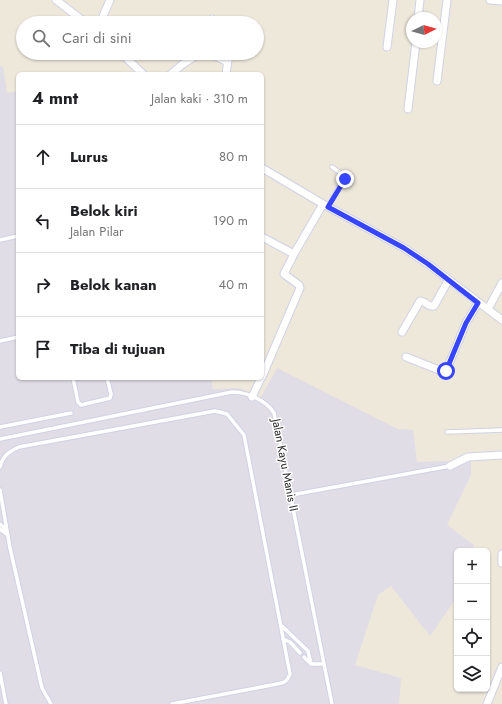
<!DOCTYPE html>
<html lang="id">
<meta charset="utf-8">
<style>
body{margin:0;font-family:Jost,sans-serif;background:#f6f6f6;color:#202124}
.controls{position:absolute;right:12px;bottom:12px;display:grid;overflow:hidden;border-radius:6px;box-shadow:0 1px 3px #0004}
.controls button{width:36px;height:36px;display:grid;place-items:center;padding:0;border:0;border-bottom:1px solid #e0e0e0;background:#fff;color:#202124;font:20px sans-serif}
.compass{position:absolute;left:406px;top:12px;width:36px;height:36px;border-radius:50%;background:#fff;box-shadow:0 1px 3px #0004;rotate:85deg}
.stop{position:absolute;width:12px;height:12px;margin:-9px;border:3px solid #3745ff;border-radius:50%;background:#fff}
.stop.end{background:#3745ff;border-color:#fff;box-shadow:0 1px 4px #0008}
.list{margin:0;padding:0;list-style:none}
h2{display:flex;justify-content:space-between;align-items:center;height:52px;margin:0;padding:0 16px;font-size:17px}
h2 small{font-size:13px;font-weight:400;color:#757577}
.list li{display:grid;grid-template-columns:26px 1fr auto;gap:12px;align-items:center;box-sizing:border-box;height:64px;padding:0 16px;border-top:1px solid #e0e0e0}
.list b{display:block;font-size:15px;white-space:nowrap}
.list p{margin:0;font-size:13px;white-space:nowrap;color:#757577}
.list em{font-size:13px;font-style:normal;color:#757577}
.icon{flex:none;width:22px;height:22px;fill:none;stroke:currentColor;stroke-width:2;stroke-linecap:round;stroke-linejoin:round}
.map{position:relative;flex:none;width:502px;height:704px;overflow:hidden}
.search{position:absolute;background:#fff;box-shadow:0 1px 3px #0004;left:16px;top:16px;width:248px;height:44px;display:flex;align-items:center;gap:10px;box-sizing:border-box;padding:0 14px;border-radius:22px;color:#757577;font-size:15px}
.panel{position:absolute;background:#fff;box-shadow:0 1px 3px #0004;left:16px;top:72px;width:248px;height:308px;border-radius:6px}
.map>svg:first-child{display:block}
</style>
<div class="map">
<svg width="502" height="704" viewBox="0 0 502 704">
<rect width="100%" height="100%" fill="#eee8db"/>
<path fill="#e0dde6" d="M0,66l3,1 4,26 11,-2v287h193l2,11 26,-1 22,9 16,-29 121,61 15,1 4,32 54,-2v15l-24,50 27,20 -2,6h-15v46l-27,39 -39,-50 -13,9 -23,70 46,13 -2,26h-399z"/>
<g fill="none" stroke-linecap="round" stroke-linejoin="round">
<defs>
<path id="service" d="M328,207l17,-31 -13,-9
M0,240l18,-4
M0,341l18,-4
M73,378l5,24 3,3 29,-7 1,-4 -4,-16
M0,427l71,-14
M447,432l55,-2
M0,439l232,-47c15,0 34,8 42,21l58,291
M0,467c3,-12 9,-15 19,-20l196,-36 12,3 17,21 46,239c-2,5 -3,7 -8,9l-110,21
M0,490l10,58 32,140 9,16
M291,495l159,-29
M0,524l7,6
M0,529l8,6
M282,626l26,25 3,13
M283,639l7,3 10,11
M304,657l7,7h12
M0,673l6,31"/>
<path id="minor" d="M56,0l30,23
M490,0l12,1
M418,18l2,-18
M100,23l10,-23
M210,23l2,-4
M387,47l6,-47
M121,53l22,21
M208,53l18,8
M171,74l12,-10 17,-11
M226,74l3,-21
M437,81l10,-81
M408,109l8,-67
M262,168l61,36 81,44 24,16 74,56
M262,237l32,17 29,-50
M488,309l14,-26
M402,332l18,-31c6,0 8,7 14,5l14,-25
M406,357l38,15 2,-1 20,-48 12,-20
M262,377l38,-89 -1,-3 -15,-11 10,-20
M252,397l9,-19
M450,466l18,-9 34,-2
M502,554v9
M487,704l15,-37"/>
</defs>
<use href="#service" stroke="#d0d2e5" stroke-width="5.5"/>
<use href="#minor" stroke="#d0d2e5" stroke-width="9"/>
<use href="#service" stroke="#fff" stroke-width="3.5"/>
<use href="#minor" stroke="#fff" stroke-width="7"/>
</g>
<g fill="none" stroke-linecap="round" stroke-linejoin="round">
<path stroke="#3745ff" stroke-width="5" d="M345,179l-17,28 76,41 24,16 50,39 -12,20 -20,48"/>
</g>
<g text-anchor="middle" stroke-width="3" stroke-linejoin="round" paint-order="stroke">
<g font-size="12" fill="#2b2b2b" stroke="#fff">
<text transform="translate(285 465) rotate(79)" y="4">Jalan Kayu Manis II</text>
</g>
</g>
</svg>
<div class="controls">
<button>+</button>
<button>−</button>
<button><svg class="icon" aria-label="locate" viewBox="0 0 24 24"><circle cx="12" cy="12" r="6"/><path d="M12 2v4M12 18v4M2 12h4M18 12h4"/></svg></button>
<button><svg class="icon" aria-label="layers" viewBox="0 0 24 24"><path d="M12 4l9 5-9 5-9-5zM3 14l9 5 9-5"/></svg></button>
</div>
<svg class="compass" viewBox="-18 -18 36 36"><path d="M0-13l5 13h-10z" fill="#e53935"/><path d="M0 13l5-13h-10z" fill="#757577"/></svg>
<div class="stop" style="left:446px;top:371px"></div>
<div class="stop end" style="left:345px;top:179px"></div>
<div class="search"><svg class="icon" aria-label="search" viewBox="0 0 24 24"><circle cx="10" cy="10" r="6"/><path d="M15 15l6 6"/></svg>Cari di sini</div>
<section class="panel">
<h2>4 mnt<small>Jalan kaki · 310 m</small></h2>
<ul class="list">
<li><svg class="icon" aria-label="ahead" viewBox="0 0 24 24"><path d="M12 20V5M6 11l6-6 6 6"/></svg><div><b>Lurus</b></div><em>80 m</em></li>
<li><svg class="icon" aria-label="left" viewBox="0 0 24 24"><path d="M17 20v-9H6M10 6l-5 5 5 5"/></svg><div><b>Belok kiri</b><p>Jalan Pilar</p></div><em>190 m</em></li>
<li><svg class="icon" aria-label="right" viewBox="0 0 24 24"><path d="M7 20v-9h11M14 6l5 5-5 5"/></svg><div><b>Belok kanan</b></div><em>40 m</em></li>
<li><svg class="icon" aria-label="arrive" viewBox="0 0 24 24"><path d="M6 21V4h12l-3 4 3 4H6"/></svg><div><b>Tiba di tujuan</b></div></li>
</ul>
</section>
</div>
